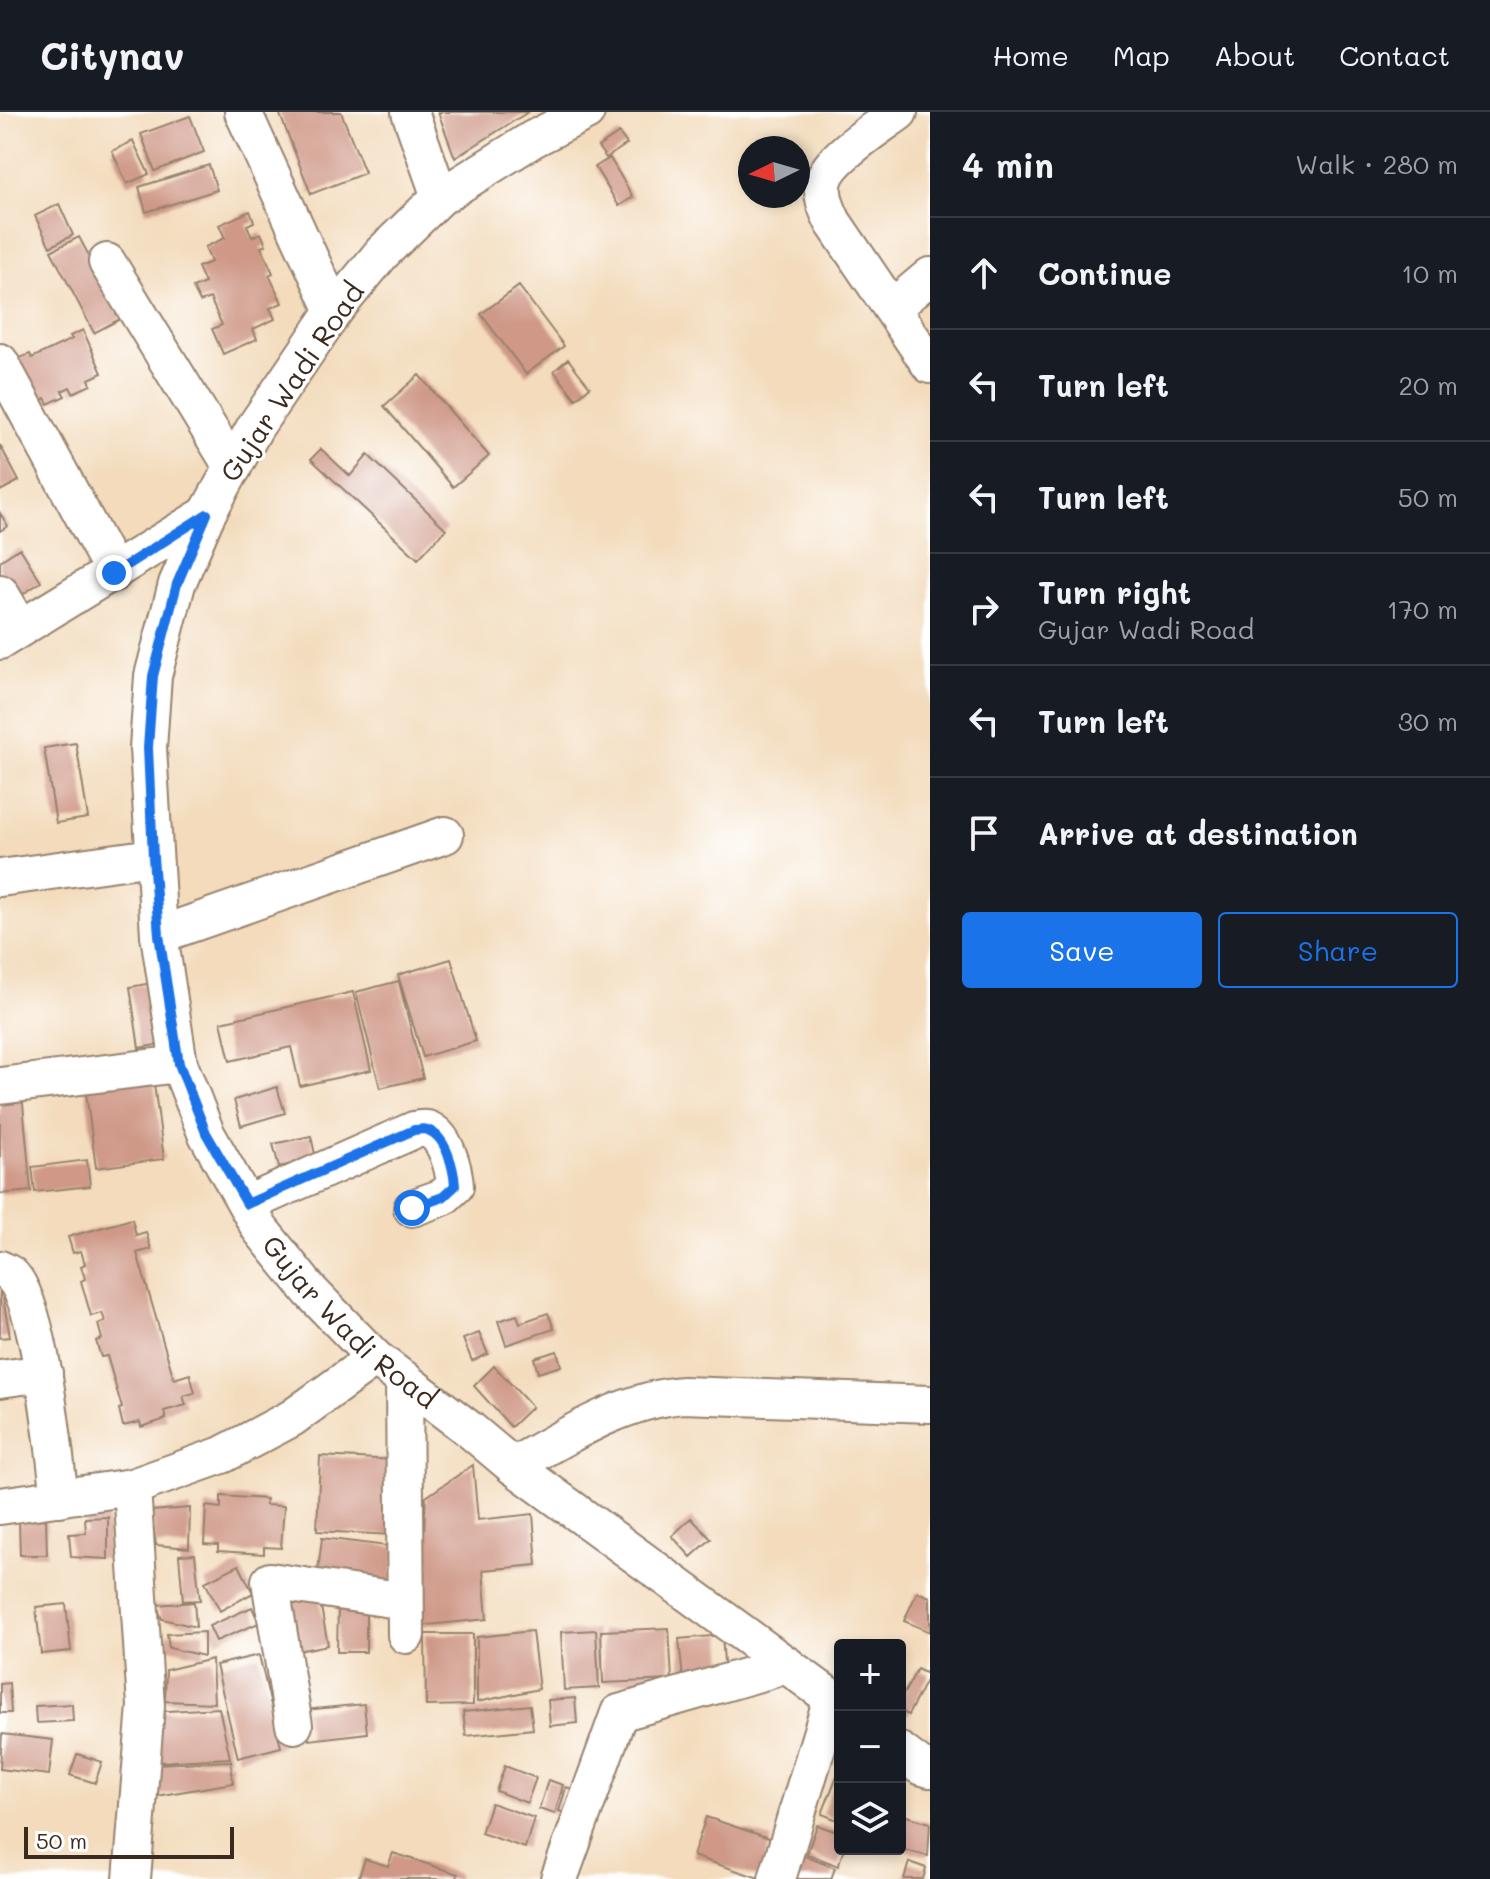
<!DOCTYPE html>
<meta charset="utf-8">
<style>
body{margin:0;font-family:Mali,sans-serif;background:#20242c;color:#f1f3f6}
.controls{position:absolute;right:24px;bottom:24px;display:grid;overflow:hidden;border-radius:8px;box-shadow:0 4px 12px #0003}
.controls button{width:72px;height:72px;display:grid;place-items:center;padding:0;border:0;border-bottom:2px solid #363941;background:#171b24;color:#f1f3f6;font:40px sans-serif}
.compass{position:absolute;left:738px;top:24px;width:72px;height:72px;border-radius:50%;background:#171b24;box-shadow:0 4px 12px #0003;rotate:265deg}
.scale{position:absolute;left:24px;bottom:20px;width:210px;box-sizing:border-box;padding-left:8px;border:4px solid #3b2a1e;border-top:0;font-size:22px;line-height:28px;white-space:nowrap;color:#3b2a1e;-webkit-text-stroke:6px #fff;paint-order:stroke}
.stop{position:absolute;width:24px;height:24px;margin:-18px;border:6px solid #1a73e8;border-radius:50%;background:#fff}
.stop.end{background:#1a73e8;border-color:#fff;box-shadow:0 2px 8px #0008}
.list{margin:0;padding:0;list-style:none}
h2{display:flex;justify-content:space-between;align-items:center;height:104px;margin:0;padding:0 32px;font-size:34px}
h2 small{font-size:26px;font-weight:400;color:#9ea1a6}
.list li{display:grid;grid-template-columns:52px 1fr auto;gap:24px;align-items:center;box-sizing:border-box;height:112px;padding:0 32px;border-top:2px solid #363941}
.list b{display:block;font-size:30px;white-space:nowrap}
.list p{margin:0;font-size:26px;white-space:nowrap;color:#9ea1a6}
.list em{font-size:26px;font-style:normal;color:#9ea1a6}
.actions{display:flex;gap:16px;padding:24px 32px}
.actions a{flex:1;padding:18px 0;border:2px solid #1a73e8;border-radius:8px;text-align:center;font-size:28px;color:#1a73e8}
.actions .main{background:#1a73e8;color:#fff}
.icon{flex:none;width:44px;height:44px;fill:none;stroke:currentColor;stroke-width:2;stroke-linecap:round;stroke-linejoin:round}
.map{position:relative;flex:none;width:930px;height:1767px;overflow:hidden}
header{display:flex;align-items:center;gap:48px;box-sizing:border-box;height:112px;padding:0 40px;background:#171b24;border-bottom:2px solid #363941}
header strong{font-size:38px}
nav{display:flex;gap:44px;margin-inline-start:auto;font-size:28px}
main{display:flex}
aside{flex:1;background:#171b24}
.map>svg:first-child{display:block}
</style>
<header>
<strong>Citynav</strong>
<nav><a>Home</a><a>Map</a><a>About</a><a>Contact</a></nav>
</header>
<main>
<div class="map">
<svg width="930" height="1767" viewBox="0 0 930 1767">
<rect width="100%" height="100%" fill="#fff"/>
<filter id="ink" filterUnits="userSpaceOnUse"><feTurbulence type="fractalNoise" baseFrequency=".0125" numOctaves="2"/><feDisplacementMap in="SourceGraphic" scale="16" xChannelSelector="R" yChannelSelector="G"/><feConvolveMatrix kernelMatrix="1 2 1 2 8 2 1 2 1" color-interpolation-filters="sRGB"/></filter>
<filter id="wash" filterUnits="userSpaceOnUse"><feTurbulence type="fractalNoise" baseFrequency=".006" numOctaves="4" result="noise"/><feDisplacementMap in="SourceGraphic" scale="32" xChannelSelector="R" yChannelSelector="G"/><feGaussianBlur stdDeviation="1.8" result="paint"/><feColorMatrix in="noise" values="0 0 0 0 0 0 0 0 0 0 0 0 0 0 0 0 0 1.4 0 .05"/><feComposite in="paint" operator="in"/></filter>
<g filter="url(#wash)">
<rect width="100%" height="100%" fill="#f3dbbc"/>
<g id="blocks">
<path fill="#cf9887" d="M279,0h62l24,61 -54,21z
M438,0h90l-73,46z
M190,4l14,36 -49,19 -14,-37z
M619,21l8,11 -21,14 -8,-11z
M133,29l16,33 -22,10 -15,-33z
M610,46l23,39 -14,9 -24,-39z
M209,53l8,25 -71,22 -7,-25z
M59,92l14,31 -23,12 -15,-31z
M250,99l4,11 -7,3 5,12 9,-4 5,12 -5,2 12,26 -4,2 13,28 -12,5 5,11 -22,10 4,10 -34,15 -11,-25 10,-4 -12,-27 -10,4 -7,-14 12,-5 -7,-16 13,-5 -6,-15 20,-9 -6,-13z
M79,125l43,81 -28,15 -43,-82z
M519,174l45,60 -38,28 -45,-60z
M83,218l19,43 -13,6 2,6 -18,8 -3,-6 -8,4 3,5 -17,8 -3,-6 -13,7 -20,-44 18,-7 2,4 40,-19 -2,-3z
M568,247l22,28 -14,12 -22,-28z
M419,263l70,81 -36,31 -69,-81z
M0,333l19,36 -19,10z
M321,337l29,27 18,-21 78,74 -28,30 -107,-100z
M0,401l8,13 -8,5z
M20,436l21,34 -27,18 -14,-22v-17z
M76,631l12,75 -32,5 -12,-75z
M451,847l25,82 -53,16 -25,-82z
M399,869l24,97 -43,10 -24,-96z
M152,871l9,61 -22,4 -9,-61z
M353,880l18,78 -71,16 -9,-39 -61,14 -9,-39z
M152,957l12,90 -68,9 -12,-90z
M277,975l8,26 -44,13 -7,-26z
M22,981l9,98 -31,3v-99z
M311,1024l5,23 -37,8 -6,-23z
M87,1048l3,26 -55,6 -3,-25z
M132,1107l4,16 10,-3 5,17 -14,4 37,126 16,-5 5,19 -12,3 3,9 -22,6 2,8 -25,8 -1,-5 -17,4 -4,-17 3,-1 -15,-52 -6,1 -5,-16 6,-2 -4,-15 7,-3 -3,-8 -11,3 -10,-35 4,-2 -4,-13 4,-2 -4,-13 -8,2 -5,-16z
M0,1169l10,56 -10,1z
M548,1201l6,16 -48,16 -8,-24 19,-6 3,8z
M479,1221l9,21 -16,7 -9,-22z
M557,1239l4,15 -23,7 -4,-15z
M494,1254l38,41 -21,20 -37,-41z
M320,1344l76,4 -3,75 -76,-4z
M473,1353l5,55 55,-6 4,51 -54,5 4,49 -69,7 8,-129z
M221,1384l45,3 -1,6 19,1 -3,42 -17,-1v7l-46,-3v-6l-14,-1 2,-38 15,2z
M190,1396l-1,40 -33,-3 -5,-34z
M108,1405v42l-37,-2 -2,-23 17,-1 -1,-15z
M691,1406l20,21 -20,18 -19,-21z
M46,1407l1,36h-27l-1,-35z
M322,1426l74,9 -6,42 -73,-9z
M195,1442l5,46 -17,1 -4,-46z
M239,1453l14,28 -33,18 -15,-29z
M318,1479l10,54 -40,8 -10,-55z
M917,1480l13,5v35l-26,-11z
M194,1490l2,25 -34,-8 -6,-14z
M66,1492l5,47 -30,3 -5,-47z
M338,1493l28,1v46h-29z
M252,1495l7,16 -43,18 -7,-15z
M669,1516l3,52 -69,3 -2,-52z
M596,1518l3,58 -35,2 -3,-58z
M532,1519l7,58 -62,13v-65z
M204,1520v24l-35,-8 -2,-14z
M425,1522h48v71l-47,1z
M722,1523l3,41 -42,4 -4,-41z
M259,1543l22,92 -43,11 -22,-93z
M212,1547l2,44 -49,-2 1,-31z
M917,1557l12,6 -21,40 -8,-5v-9z
M9,1571l2,30h-11v-29z
M575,1586l2,25 -27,3 -2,-26z
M72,1592l1,17 -37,2 -1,-17z
M364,1592l3,29 -58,7 -4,-30z
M530,1593l3,24 -67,7 -3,-24z
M219,1596l11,50 -74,4 -5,-50z
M2,1622l51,6 -4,35 -49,-6z
M77,1642l25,8 -7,21 -25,-8z
M231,1649l2,22 -77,13 -2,-32z
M505,1654l31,12 -9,25 -31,-12z
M840,1656v53l-18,-7z
M548,1668l15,5 -8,29 -16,-5z
M566,1675l13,4 -7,24 -13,-4z
M491,1691l43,15 -9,30 -44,-15z
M900,1702l30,9 -2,33 -28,-7z
M706,1705l66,22 -13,39 -66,-22z
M817,1713l23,8v16h4l-6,17 -31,-12z
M393,1741l65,21 -1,5h-99l7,-20 23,7z
M802,1743l33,13 -4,11h-38z
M909,1750l17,6 -3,11h-19z"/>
</g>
</g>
<g filter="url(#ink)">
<use href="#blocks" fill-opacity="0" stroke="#97826d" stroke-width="2"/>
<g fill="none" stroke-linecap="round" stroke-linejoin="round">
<defs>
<g id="minor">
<path d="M243,0l91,199"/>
<path d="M410,0l30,85"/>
<path id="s1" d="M586,0l-53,27 -93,58 -58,56 -48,58 -79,116 -48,87 -30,70 -24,92 -5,72 11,187 20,129 27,69 54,96 50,62 65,67 94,71 44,37 327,238"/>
<path d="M899,0c-20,15 -69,45 -75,68 -4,14 3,30 9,42l97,143"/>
<path d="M107,150l126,206"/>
<path d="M892,196l38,-32"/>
<path d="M0,250l114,211"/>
<path d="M0,481l20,34"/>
<path d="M0,529l207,-127"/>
<path d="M0,766l153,-21"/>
<path d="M159,823l286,-100"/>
<path d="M0,974l179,-22"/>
<path d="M247,1092l167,-74c4,-1 9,-2 13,-1 19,6 27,41 28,57l-12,11 -31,11"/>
<path d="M0,1157c4,2 8,3 11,6 30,28 43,178 49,223"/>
<path d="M0,1267l44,-6"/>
<path d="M404,1267l2,256"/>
<path d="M513,1354c54,-30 109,-66 170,-71l247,9"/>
<path d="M0,1394l132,-19 90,-32 70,-37 83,-60"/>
<path d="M294,1613l-24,-144 135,20"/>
<path d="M900,1639l20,15 10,3"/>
<path d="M132,1767l14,-173 -14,-219"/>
<path d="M559,1767l60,-166 168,-48"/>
<path d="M777,1767l55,-181"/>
</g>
</defs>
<use href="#minor" stroke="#97826d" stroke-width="40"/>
<use href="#minor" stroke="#fff" stroke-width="36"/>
</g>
</g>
<g fill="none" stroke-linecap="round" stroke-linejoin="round" filter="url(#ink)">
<path stroke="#1a73e8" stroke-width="10" d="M114,461l93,-59 -30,70 -24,92 -5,72 5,109 6,78 20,129 27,69 41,71 167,-74c4,0 9,-2 13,0 19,5 27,39 28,56l-12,11 -31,11"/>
</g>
<g text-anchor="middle" stroke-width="6" stroke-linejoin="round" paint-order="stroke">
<g font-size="28" fill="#3b2a1e" stroke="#fff">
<text transform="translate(292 270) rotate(-56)" y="10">Gujar Wadi Road</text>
<text dy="10" stroke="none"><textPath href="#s1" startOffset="1440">Gujar Wadi Road</textPath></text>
</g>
</g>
</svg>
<div class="controls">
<button>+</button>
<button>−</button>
<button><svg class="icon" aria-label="layers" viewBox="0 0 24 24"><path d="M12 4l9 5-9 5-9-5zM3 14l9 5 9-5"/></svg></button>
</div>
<svg class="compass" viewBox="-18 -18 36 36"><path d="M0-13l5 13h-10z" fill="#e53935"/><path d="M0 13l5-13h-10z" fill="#9ea1a6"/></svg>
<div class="scale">50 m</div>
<div class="stop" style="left:412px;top:1096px"></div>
<div class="stop end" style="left:114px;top:461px"></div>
</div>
<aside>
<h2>4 min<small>Walk · 280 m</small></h2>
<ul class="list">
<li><svg class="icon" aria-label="ahead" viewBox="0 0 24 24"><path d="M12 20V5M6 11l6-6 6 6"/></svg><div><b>Continue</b></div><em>10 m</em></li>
<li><svg class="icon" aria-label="left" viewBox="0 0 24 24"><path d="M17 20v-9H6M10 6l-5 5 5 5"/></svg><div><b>Turn left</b></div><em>20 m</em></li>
<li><svg class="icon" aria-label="left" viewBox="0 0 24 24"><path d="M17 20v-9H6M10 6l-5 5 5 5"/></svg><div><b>Turn left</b></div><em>50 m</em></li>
<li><svg class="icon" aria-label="right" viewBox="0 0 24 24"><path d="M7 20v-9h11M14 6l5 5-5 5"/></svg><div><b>Turn right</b><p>Gujar Wadi Road</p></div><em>170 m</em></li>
<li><svg class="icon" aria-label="left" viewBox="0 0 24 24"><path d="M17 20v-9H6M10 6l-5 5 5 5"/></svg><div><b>Turn left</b></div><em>30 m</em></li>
<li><svg class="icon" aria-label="arrive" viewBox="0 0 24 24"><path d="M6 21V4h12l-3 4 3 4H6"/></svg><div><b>Arrive at destination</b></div></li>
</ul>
<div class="actions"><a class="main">Save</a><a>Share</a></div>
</aside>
</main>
